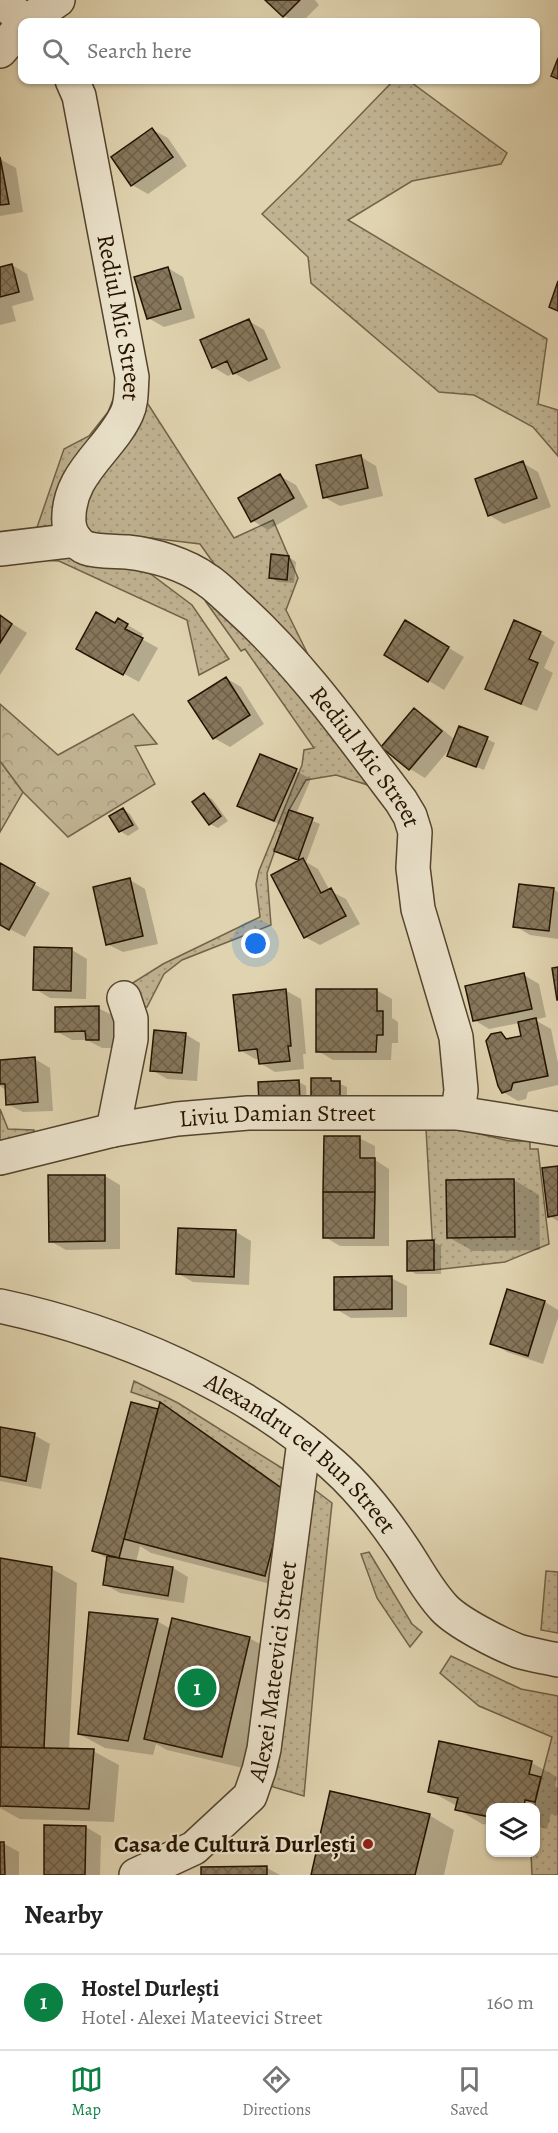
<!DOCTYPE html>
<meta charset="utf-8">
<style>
body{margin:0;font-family:Alegreya,serif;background:#f6f6f6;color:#222}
.controls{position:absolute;right:18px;bottom:18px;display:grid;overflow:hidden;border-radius:12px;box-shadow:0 2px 4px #0004}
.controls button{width:54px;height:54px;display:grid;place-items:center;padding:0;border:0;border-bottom:2px solid #e0e0e0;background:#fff;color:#222;font:30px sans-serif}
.you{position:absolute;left:256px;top:944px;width:21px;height:21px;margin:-15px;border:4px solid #fff;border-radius:50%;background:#1a73e8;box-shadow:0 0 0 9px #1a73e833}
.badge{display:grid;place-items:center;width:39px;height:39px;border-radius:50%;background:#0b8043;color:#fff;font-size:20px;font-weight:700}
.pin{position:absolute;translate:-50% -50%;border:3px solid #fff;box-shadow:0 2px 6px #0006}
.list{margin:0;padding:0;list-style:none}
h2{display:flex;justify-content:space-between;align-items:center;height:78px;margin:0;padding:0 24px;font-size:26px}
h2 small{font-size:20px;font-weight:400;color:#767676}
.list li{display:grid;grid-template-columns:39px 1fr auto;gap:18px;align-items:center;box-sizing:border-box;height:96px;padding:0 24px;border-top:2px solid #e0e0e0}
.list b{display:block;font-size:22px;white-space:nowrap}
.list p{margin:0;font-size:20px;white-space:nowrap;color:#767676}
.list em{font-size:20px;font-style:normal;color:#767676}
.icon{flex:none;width:33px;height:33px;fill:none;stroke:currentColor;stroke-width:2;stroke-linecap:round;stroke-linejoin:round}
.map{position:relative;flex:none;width:558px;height:1875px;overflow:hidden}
.search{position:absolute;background:#fff;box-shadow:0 2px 4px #0004;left:18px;right:18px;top:18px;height:66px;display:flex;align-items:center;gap:15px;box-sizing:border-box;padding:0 21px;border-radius:12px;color:#767676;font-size:22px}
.sheet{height:174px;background:#fff}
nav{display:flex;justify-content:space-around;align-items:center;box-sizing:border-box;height:84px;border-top:2px solid #e0e0e0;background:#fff;font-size:16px;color:#767676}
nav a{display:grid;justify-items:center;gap:3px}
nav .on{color:#0b8043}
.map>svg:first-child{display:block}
</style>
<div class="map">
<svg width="558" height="1875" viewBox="0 0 558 1875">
<defs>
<pattern id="grass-dots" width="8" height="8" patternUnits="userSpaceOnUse" patternTransform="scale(1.5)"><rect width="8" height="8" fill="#c0b392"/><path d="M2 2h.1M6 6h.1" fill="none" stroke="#a5997c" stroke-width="1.8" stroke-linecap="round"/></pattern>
<pattern id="forest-crowns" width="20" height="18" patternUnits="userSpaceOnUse" patternTransform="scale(1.5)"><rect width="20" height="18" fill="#c0b392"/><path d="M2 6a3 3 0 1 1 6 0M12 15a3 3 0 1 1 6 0" fill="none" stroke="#a5997c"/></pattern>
<pattern id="building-cross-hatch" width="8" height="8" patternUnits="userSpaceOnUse" patternTransform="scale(1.5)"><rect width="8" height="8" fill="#86775c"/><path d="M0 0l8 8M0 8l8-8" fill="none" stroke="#6d604a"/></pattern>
</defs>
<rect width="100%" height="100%" fill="#e0d4b0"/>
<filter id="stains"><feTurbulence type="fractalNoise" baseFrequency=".00333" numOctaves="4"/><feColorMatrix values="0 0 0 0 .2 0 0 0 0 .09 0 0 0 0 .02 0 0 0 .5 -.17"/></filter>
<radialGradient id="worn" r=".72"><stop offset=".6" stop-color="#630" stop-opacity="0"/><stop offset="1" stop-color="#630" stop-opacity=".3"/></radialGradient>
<path fill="url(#grass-dots)" stroke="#726349" stroke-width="1.5" d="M394,80h14l99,73 -6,11 -89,17 -64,39 199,119 -9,65 20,6v46l-25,-29 -59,-32 -35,-3 -128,-109 -3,-26 -46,-43 41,-40z
M120,382v27l-61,116 -26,14 31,-90 25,-13 19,-24z
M146,401l88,137 39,-18 25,58 -12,32 38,77 -102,-112 -22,-31 -66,-8 -46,2 -8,-40z
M63,553l81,16 48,36 37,54 -30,16 -12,-55 -128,-59 -42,-2z
M206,602l27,12 35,31 103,141 -35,-11 -30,5 -17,30 -22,63 4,52 -89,35 -18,14 -17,33 -15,-1 -9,-17 40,-25 97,-47 -4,-33 3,-13 43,-106 2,-15 10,-2 -69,-99 -4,2z
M0,761l23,31 -23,40z
M0,1109l8,20 26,1v10l-34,11z
M426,1129h33l50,12h21v8h8l11,95 -44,18 -71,8z
M134,1381l44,22 115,72 -1,21 -132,-94 -29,-10z
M311,1487l21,16 -14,134 -14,159 -34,-10z
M369,1552l43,72 10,8 -12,15 -33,-49 -16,-44z
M546,1571l12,1v61l-17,-3z
M451,1656l70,33 37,7v179h-26l-1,-22 5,-1 -1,-50 17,-65 -73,-31 -39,-33z"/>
<path fill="url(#forest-crowns)" stroke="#726349" stroke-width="1.5" d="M0,704l58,51 75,-41 24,30 -22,2 20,38 -87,53 -45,-45 -23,-31z"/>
<path fill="#0003" d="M267,0h48l4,5 -17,17h-6l-12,-6z
M153,130l15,8 19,28 -39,28 -16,-9z
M0,159l16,9 7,44 -23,4z
M12,265l15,9 7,26 -22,6 4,15 -16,4v-57z
M168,268l15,9 12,41 -31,9 -16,-9z
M249,321l15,9 17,38 -32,14 -15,-9 -6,3 -15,-9z
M361,457l15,9 7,30 -43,10 -16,-9z
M523,463l15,9 13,35 -47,17 -15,-9z
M280,476l16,9 12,22 -40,23 -15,-9z
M289,557l7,5 -2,21 -16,-1 -8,-5z
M0,616l27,17 -27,42z
M119,620l24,14 -3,4 18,10 -19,34 -46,-25z
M405,622l59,35 -20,33 -58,-35z
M540,633l15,9 -11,26 9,5 -16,38 -35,-14 -15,-9z
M226,678l15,9 23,37 -34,23 -16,-9z
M414,710l15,8 26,22 32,-1 8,4 -11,27 -28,-11 -4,-13 -27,32 -15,-9z
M296,771l15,8 -15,35 24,10 -14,38 12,7 12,22 16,8 14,25 -40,21 -15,-8 -5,-76 -24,-10 9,-24 -46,-22z
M204,795l8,4 16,22 -10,7 -8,-4z
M123,809l7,5 9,15 -11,7 -8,-5z
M0,865l50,28 -25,44 -25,-13z
M130,880l15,9 13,55 -35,8 -16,-8z
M554,890l4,2v47l-28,-4 -15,-9z
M72,950l15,9 -1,40 -36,-1 -15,-9z
M524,975l15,9 7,33 -11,3 16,9 7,34v22l-30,7 -2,7 -8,2 -15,-9 -3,-58 11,6 11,-3 -3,-14 -30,6 -15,-9z
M285,990l16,9 5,55h-3l1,15 -29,3 -15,-9v-4h-5l-15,-9z
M376,990l16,9v19l6,4v21h-6l-1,17h-58l-15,-9z
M98,1008l16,8v32h-12l-15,-8h-15l-16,-9z
M185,1034l15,9 -3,38 -30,-2 -15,-9z
M35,1059l15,9 3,43 -30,1 -16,-8 -1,-14 -6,-4v-25z
M331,1080l16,7v17l-34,-4z
M299,1082l7,4 1,18 -39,2z
M359,1138l16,8v14l14,9v77h-49l-15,-9z
M558,1168v53l-9,-5z
M105,1176l15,9v64l-54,1 -16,-9z
M514,1180l25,15 1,55 -67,1 -25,-14z
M236,1232l15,9 -2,44 -56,-3 -16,-9z
M433,1242l8,4v28h-25l-7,-4z
M391,1278l16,8v31l-56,1 -15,-9z
M508,1291l37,11 13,8v8l-15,46 -36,-12 -15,-9z
M161,1405l24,14 127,89 -22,81 -139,-36 -11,-7 -4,16 37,6 15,9 -4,26 -64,-10 -16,-9 4,-25 -14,-8z
M0,1428l34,7 16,9 -9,45 -41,-8z
M0,1559l52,10 25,14 -8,167 24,1 26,14 -5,57 -94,-3 -20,-11v-59h3l-3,-40z
M157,1621l14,8 78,9 22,12 -28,118 -76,-18 -11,-6 -3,11 -48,-7 -26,-14z
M440,1743l92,20 25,14 -2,9 3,2v27l-7,-1 -4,15 -11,-3v-18h-46v17l-8,-1 -25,-15v-3l-27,-15z
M429,1815l25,15 -10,45h-132z
M86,1827l15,9 -1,39h-55z
M0,1843h3l16,9v23h-19z
M267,1868l13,7h-77z"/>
<path fill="url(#building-cross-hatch)" stroke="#241300" stroke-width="1.5" d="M265,0h35l-17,17z
M558,58v21l-7,-3z
M152,128l21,29 -42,29 -20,-29z
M0,157l9,47 -9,1z
M12,264l7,28 -19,5v-30z
M168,267l13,42 -34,10 -13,-42z
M558,281v30l-9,-4z
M249,319l18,40 -34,15 -6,-13 -15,7 -12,-28z
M361,455l7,33 -45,10 -7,-33z
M523,461l14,37 -49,18 -13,-37z
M280,474l14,24 -43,24 -13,-24z
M271,554l18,2 -2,24 -18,-2z
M96,612l19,11 3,-5 10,6 -3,5 18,9 -20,37 -47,-26z
M0,615l12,9 -12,19z
M405,620l44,27 -21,35 -44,-27z
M514,620l27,12 -12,27 9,4 -17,41 -36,-15z
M226,677l24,38 -37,24 -25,-38z
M414,708l28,23 -33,39 -28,-23z
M459,726l29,11 -12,30 -29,-11z
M260,754l37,15 -23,52 -37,-15z
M204,793l17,23 -12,9 -17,-23z
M123,808l10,17 -14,7 -10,-16z
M289,810l24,8 -15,42 -24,-9z
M303,858l18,35 10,-5 15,28 -42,22 -33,-63z
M0,863l35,20 -26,47 -9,-5z
M130,878l13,58 -37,9 -13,-58z
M519,884l35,4 -5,43 -36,-4z
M34,947l38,1 -1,43 -38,-1z
M558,967v33h-1l-5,-32z
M524,973l8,36 -59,12 -8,-35z
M286,989l5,57h-3l2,15 -31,3 -2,-15 -18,2 -6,-56z
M316,989h61v22h6v24h-6l-1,17h-60z
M99,1006v34h-13l-1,-9 -30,1v-25z
M536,1018l12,58 -35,7 -2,7 -9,3 -4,-7 -12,-45 5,-7 10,-2 5,7 15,-3 -3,-14z
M154,1030l32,3 -4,40 -32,-2z
M35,1057l3,45 -32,3 -1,-21h-5v-24z
M311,1078h20v3h9v20h-29z
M299,1080l1,21 -41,1 -1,-20z
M324,1136h36v22h15v34h-52z
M558,1166v49l-10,2 -6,-49z
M48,1175h57v66l-56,1z
M514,1179l1,58 -68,1 -1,-58z
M323,1192h52l-1,46h-51z
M178,1228l58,2 -2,47 -58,-3z
M434,1240v30l-27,1v-30z
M392,1276v33l-58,1v-33z
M507,1289l38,12 -17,55 -38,-12z
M131,1402l27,7 -39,149 -27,-7z
M160,1402l127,90 -22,84 -141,-37z
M0,1427l35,6 -9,48 -26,-5z
M107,1556l66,11 -5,29 -65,-11z
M0,1558l52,9 -8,181 -43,-1z
M89,1612l69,7 -30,122 -50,-7z
M172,1618l78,19 -28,120 -78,-18z
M439,1741l93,20 -3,13 12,3 -6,25 -10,-2 -1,8h-34v9l-35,-7 3,-12 -30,-6z
M0,1747l94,2 -5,60 -89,-3z
M330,1791l100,23 -15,61h-104z
M44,1825l42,1 -1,49h-41z
M0,1842h4l1,33h-5z
M267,1866v9h-66v-8z"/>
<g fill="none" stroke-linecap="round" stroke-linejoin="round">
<defs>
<g id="minor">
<path d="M1,0l24,22"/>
<path d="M26,22l32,-22"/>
<path d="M0,51l22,-25"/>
<path id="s1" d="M72,80l7,16 53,281c-1,12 0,25 -5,36 -17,38 -61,61 -58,110 1,10 7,21 17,25 11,4 29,3 41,4 27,3 58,12 80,28 11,7 21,18 31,27 63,57 112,127 163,194l9,15 5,16 -2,36 5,41 38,128 5,53 -3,23"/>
<path d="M0,549l76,-9"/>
<path d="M113,1130l18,-91v-20l-7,-21"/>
<path id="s2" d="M0,1158l113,-28 64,-11 71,-6h210l100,16"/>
<path id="s3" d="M0,1306c117,25 243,78 333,159 26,23 48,51 67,79 15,21 26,45 44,64 14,15 54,35 74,43 13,4 27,6 40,9"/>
<path id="s4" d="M136,1875l58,-27 56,-52 9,-26 5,-21 40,-308"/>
</g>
</defs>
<use href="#minor" stroke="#53432c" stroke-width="36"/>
<use href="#minor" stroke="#ebe3cc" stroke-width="33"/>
</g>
<circle fill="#8f2418" stroke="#ebe3cc" stroke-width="2" cx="368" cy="1844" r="6"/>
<g text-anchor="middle" stroke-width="4.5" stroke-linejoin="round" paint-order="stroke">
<g font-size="24" fill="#241300" stroke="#ebe3cc">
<text dy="8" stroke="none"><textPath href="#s1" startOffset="243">Rediul Mic Street</textPath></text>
<text dy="8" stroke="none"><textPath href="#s1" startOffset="864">Rediul Mic Street</textPath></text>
<text dy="8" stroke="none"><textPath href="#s2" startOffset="282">Liviu Damian Street</textPath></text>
<text dy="8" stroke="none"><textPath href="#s3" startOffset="340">Alexandru cel Bun Street</textPath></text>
<text dy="8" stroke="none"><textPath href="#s4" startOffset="268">Alexei Mateevici Street</textPath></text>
</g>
<g font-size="24" font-weight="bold" fill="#241300" stroke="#ebe3cc" text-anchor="end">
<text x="356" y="1852">Casa de Cultură Durlești</text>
</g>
</g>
<rect width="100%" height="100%" filter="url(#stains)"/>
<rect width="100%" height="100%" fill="url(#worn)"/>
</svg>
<div class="controls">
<button><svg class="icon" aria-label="layers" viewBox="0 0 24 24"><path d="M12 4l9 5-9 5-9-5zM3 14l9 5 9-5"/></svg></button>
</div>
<div class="you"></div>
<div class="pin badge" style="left:197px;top:1688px">1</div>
<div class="search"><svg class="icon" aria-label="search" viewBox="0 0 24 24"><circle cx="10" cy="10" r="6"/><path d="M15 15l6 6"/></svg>Search here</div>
</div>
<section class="sheet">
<h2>Nearby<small></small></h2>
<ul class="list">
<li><span class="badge">1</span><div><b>Hostel Durlești</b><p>Hotel · Alexei Mateevici Street</p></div><em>160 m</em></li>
</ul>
</section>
<nav>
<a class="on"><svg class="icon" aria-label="map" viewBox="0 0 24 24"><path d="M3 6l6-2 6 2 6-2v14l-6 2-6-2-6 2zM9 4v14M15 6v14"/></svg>Map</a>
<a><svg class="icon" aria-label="directions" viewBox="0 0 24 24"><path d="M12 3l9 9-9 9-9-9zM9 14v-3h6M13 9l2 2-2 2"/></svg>Directions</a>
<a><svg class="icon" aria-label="saved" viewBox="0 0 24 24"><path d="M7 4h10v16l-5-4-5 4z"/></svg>Saved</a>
</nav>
